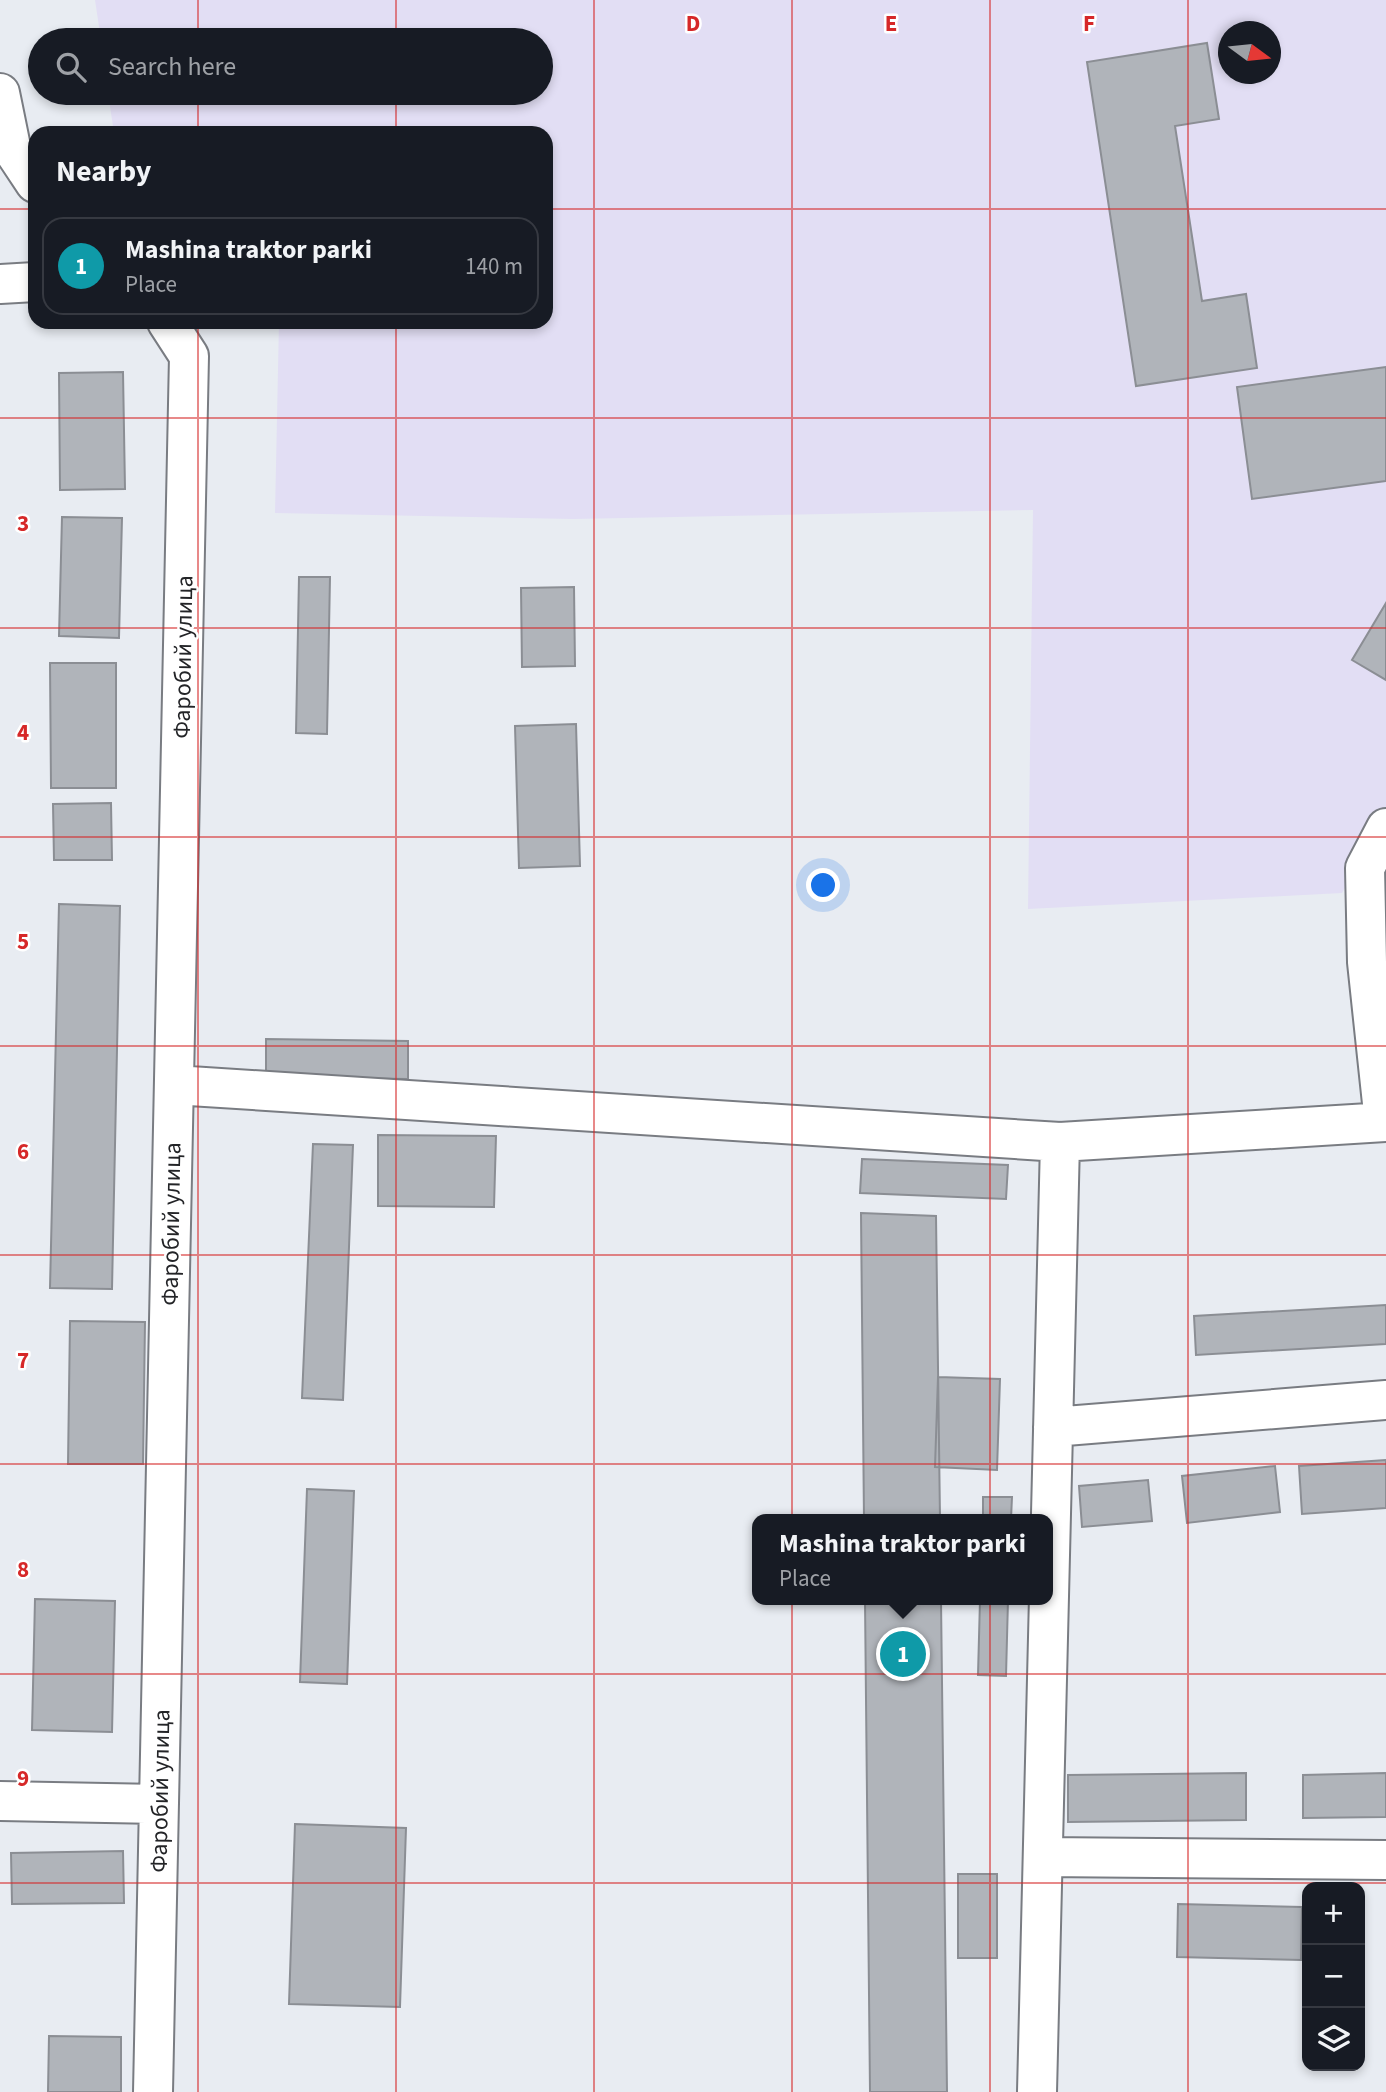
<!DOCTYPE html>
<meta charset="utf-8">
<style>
body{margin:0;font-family:"Source Sans 3",sans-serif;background:#20242c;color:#f1f3f6}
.controls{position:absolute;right:21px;bottom:21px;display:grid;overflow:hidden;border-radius:14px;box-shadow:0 4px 10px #0003}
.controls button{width:63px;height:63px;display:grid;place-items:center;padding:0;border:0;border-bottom:2px solid #363941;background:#171b24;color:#f1f3f6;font:35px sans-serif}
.compass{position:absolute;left:1218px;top:21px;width:63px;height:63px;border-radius:50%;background:#171b24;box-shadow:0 4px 10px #0003;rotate:105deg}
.you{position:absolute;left:824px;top:886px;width:24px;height:24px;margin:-18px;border:5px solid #fff;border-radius:50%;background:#1a73e8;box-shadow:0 0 0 10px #1a73e833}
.badge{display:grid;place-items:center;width:46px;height:46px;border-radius:50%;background:#0b8043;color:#fff;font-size:23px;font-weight:700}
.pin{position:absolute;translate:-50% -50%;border:4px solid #fff;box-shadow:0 2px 7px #0006}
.popup{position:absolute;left:752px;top:1514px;width:301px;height:91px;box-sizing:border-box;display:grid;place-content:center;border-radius:14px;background:#171b24;filter:drop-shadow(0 2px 5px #0005);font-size:23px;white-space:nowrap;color:#9ea1a6}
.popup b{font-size:26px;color:#f1f3f6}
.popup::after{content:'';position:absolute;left:50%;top:100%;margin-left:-14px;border:14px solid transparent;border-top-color:#171b24}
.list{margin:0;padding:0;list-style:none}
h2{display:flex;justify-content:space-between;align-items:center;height:91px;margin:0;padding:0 28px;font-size:30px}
h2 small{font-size:23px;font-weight:400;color:#9ea1a6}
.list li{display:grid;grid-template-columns:46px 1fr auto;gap:21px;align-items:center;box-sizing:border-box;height:98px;margin:0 14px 14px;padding:0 14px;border:2px solid #363941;border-radius:21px}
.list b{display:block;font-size:26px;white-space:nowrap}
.list p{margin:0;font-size:23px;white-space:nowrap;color:#9ea1a6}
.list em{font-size:23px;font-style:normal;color:#9ea1a6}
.icon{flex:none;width:38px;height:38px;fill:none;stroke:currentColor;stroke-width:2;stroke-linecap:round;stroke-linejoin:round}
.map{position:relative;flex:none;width:1386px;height:2092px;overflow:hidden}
.search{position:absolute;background:#171b24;box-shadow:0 4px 10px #0003;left:28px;top:28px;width:525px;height:77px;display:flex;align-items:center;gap:18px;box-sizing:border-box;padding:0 24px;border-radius:38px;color:#9ea1a6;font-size:26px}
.panel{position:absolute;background:#171b24;box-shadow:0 4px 10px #0003;left:28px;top:126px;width:525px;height:203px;border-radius:21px}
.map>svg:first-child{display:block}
</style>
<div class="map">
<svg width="1386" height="2092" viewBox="0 0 1386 2092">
<rect width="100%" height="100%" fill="#e8ecf2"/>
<path fill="#e2def4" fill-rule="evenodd" d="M95,0h1291v815l-44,78 -314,16 5,-399 -460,9 -298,-6 4,-191h267v-189h-432l-6,-40h433v-53h-440zM1228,32h42v42h-42z"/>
<path fill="#b0b4ba" stroke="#8b8e94" stroke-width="2" d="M1207,43l12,76 -44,7 27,175 44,-7 11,74 -121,18 -49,-324z
M1386,367v114l-134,18 -15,-112z
M123,372l2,117 -65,1 -1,-117z
M62,517l60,1 -3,120 -60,-2z
M299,577h31l-3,157 -31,-1z
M574,587l1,79 -53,1 -1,-79z
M1386,603v77l-34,-20z
M50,663h66v125h-65z
M576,724l4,142 -61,2 -4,-142z
M111,803l1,57h-58l-1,-56z
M59,904l61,2 -8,383 -62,-1z
M266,1039l142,2v38l-142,-2z
M378,1135l118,1 -2,71 -116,-1z
M313,1144l40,1 -10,255 -41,-2z
M862,1159l146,6 -2,34 -146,-6z
M861,1213l75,3 4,303h-76z
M1386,1305v39l-190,11 -2,-39z
M70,1321l75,1 -2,142h-75z
M938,1377l62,2 -3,91 -62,-3z
M1386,1460v48l-84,6 -3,-48z
M1275,1466l5,46 -93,11 -5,-47z
M1148,1480l4,41 -70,6 -3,-41z
M307,1489l47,2 -7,193 -47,-2z
M983,1497h29l-1,22h-28z
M35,1599l80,2 -3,131 -80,-2z
M865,1600h76l6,492h-77z
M980,1600h28l-2,76 -28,-1z
M1246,1773v47l-178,2v-47z
M1386,1773v44l-83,1v-43z
M295,1824l111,4 -6,179 -111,-3z
M123,1851l1,52 -112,1 -1,-51z
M958,1874h39v84h-39z
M1178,1904l124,3 -1,53 -124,-3z
M49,2036l72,1v55h-73z"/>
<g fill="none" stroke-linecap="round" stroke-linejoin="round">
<defs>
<path id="minor" d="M0,93l11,54 24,36
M0,284l35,-2
M174,1085l886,57 326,-20
M1384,1122l-17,-160 -2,-94 21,-40
M1053,1427l333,-27
M0,1801l159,3
M1043,1857l343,3
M153,2092l36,-1736 -22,-34
M1037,2092l23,-950"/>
</defs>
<use href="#minor" stroke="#797c82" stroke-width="42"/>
<use href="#minor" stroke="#fff" stroke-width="38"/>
</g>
<path fill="none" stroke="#d62828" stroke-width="2" stroke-opacity="0.55" d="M198,0v40M396,0v40M594,0v2092M792,0v2092M990,0v2092M1188,0v2092M198,93v40M396,93v40M0,209h35M546,209h840M198,322v1770M396,322v1770M0,418h1386M0,628h1386M0,837h1386M0,1046h1386M0,1255h1386M0,1464h1386M0,1674h1386M0,1883h1386"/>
<g text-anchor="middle" stroke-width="5" stroke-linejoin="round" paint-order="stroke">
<g font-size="24" fill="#232427" stroke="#fff">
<text transform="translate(183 657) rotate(-89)" y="8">Фаробий улица</text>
<text transform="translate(171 1224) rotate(-89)" y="8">Фаробий улица</text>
<text transform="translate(160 1791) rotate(-89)" y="8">Фаробий улица</text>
</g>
</g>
<g font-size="23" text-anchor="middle" font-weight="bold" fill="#d62828" stroke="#fff" stroke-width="5" stroke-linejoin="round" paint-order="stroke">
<text x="693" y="31">D</text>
<text x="891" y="31">E</text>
<text x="1089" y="31">F</text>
<text x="23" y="531">3</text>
<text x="23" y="740">4</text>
<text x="23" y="949">5</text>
<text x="23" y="1159">6</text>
<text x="23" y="1368">7</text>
<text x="23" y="1577">8</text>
<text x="23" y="1786">9</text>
</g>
</svg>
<div class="controls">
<button>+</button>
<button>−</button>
<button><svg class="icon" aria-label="layers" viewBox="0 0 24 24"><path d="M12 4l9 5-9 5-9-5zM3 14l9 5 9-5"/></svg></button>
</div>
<svg class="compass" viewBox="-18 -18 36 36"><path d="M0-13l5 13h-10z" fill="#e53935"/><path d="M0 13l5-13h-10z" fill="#9ea1a6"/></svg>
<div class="you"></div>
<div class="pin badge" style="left:903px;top:1654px;background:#0f9aa8">1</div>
<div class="popup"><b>Mashina traktor parki</b>Place</div>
<div class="search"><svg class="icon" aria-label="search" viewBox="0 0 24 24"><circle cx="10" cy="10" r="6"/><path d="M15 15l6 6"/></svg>Search here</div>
<section class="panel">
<h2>Nearby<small></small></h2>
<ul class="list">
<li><span class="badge" style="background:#0f9aa8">1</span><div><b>Mashina traktor parki</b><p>Place</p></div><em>140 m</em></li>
</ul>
</section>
</div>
